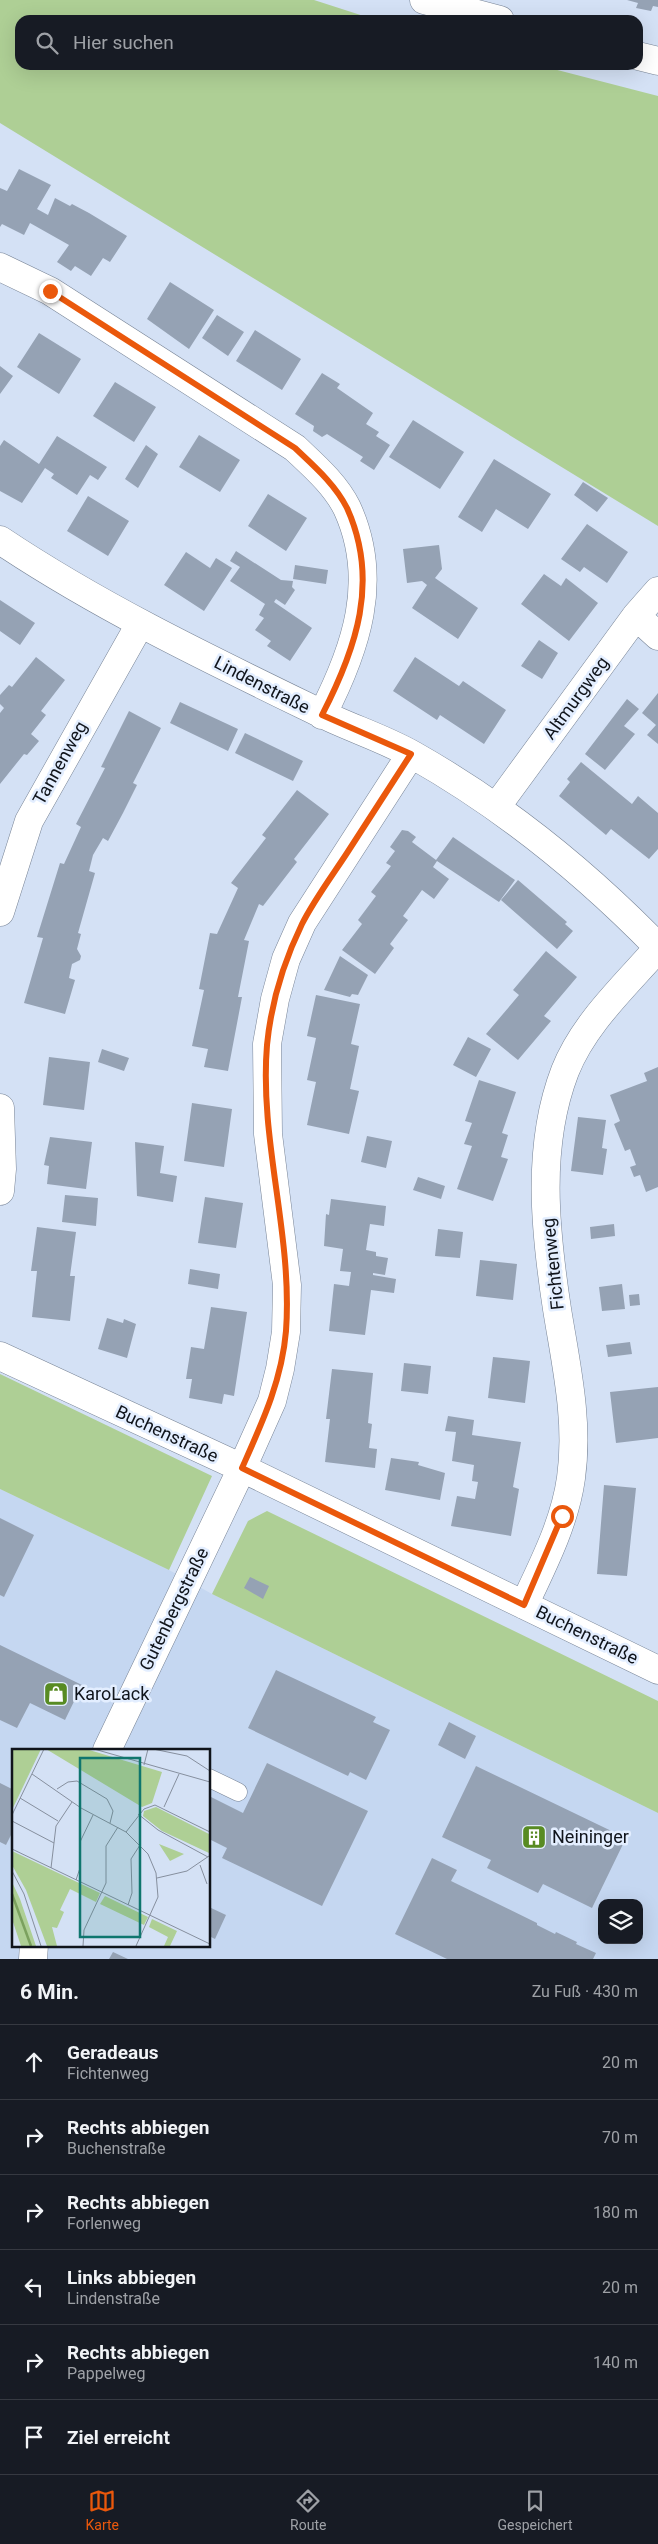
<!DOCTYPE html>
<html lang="de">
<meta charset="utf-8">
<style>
body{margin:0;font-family:Roboto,sans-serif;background:#20242c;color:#f1f3f6}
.controls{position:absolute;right:15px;bottom:15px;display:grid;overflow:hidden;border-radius:10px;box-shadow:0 5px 20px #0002}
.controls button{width:45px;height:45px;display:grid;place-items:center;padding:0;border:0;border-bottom:1px solid #363941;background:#171b24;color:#f1f3f6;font:25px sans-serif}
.stop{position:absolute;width:15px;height:15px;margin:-11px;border:4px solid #ea580c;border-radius:50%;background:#fff}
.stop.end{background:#ea580c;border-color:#fff;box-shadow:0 1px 5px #0008}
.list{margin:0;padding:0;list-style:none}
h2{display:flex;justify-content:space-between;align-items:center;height:65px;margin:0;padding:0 20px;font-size:21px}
h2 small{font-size:16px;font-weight:400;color:#9ea1a6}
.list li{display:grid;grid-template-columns:32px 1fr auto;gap:15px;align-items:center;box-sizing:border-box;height:75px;padding:0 20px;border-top:1px solid #363941}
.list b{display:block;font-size:19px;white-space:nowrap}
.list p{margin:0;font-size:16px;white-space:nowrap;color:#9ea1a6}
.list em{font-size:16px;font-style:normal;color:#9ea1a6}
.icon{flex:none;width:28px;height:28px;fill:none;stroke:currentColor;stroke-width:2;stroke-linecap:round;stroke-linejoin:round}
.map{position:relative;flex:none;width:658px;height:1959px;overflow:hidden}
.search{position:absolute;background:#171b24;box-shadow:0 5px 20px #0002;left:15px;right:15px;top:15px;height:55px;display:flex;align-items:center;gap:12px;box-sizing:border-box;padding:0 18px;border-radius:15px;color:#9ea1a6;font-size:19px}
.sheet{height:515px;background:#171b24}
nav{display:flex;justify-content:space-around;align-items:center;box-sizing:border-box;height:70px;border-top:1px solid #363941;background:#171b24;font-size:14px;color:#9ea1a6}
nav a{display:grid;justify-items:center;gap:2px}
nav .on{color:#ea580c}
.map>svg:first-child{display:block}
</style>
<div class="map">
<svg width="658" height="1959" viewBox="0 0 658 1959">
<rect width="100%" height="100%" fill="#d4e1f5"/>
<path fill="#c5d7f1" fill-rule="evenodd" d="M0,1489l169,81 43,24 446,219v146h-658zM14,1750h195v195h-195zM602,1903h37v37h-37z"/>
<path fill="#aecf95" d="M0,0h314l62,20h-356v45h518l120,31v430l-658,-403z
M0,1374l212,102 -43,94 -169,-81z
M267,1511l391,190v112l-446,-219 36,-73z"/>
<path fill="#95a2b4" d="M627,0h31v7l-5,-1 -2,5 -15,-3 2,-5z
M19,169l32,16 -14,24 11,6 7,-17 15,8 2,-2 17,9 38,23 -17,26 -7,-4 -12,18 -16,-10 -4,5 -14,-9 12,-17 -39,-22 -6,12 -22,-11 -2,3v-39l7,3z
M170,282l44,28 -25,39 -42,-30z
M217,315l27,17 -16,24 -26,-18z
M255,330l46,29 -19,31 -46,-29z
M39,333l42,26 -22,35 -42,-27z
M0,366l13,10 -13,18z
M322,373l18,11 -3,4 36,25 -7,11 13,8 -3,4 14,9 -16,25 -14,-9 3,-4 -36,-23 -5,3 -9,-6 1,-5 -19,-12z
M115,382l41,25 -22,35 -41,-26z
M413,420l51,32 -24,37 -51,-32z
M199,435l41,25 -20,32 -41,-25z
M57,436l50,31 -9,13 -8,-5 -13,20 -26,-17 3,-4 -9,-6 -23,35 -22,-12v-45l4,-6 35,24z
M146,445l12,9 -20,34 -13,-9z
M494,459l57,35 -23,35 -32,-20 -14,23 -24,-15z
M583,482l25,16 -11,14 -23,-17z
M268,494l39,24 -21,33 -38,-25z
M88,496l41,25 -21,35 -41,-25z
M587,524l41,28 -21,31 -23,-16 -4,5 -19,-13z
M439,545l3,24 -7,9 43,30 -20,31 -46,-31 15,-23 -5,-4 -15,2 -4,-34z
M236,551l45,29 12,1 -1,6 3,3 -10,15 -9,-6 -2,3 38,26 -22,33 -23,-15 4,-5 -16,-11 9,-12 -5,-3 6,-11 -35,-23 10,-14 -10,-6z
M186,552l24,16 6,-10 16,10 -28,43 -40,-26z
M295,565l33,5 -2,14 -33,-5z
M544,574l17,12 5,-8 32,25 -29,38 -48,-37z
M0,600l35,23 -15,22 -20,-14z
M539,640l19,13 -16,26 -21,-13z
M36,657l29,23 -24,31 5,4 -15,19 8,7 -12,14 -3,-1 -24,30v-71l4,-5 -4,-4v-9l9,-10 3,2z
M415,657l44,29 4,-5 43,29 -22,34 -44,-29 -3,5 -44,-29z
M658,693v51l-11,-9 9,-10 -14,-12z
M627,699l12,10 -15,17 11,8 -30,36 -20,-16z
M180,702l58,27 -10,22 -58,-28z
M129,711l32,17 -28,55 4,2 -14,28 -15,28 -5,-3 -10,17 -4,16 6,2 -17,60 3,1 -4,15 4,7 -1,4 -8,4 -3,14 6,2 -10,34 -41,-11 19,-65 -6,-1 23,-74 4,1 17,-37 -5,-3 29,-56 -4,-1z
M245,733l58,28 -10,20 -58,-28z
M581,762l51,42 6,-8 20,17v36l-9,10 -38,-30 -5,6 -47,-39 11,-14 -3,-3z
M297,790l32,24 -35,45 3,3 -34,44 -4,-2 -15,36 5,1 -11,56h4l-14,74 -24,-4 4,-18 -16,-3 12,-56 -5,-1 11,-56 7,1 21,-46 -7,-5 35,-45 -4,-3z
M402,830l6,1 8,6 -4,5 24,18 17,-23 62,43 -16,22 -62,-41 -4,6 16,12 -15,20 -12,-9 -19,26 5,4 -18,24 4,4 -19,26 -33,-24 20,-26 -4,-4 18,-24 -5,-4 20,-26 -5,-3 9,-12 -5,-4z
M518,880l49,42 -2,2 8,7 -16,18 -56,-49z
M546,951l31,26 -33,39 7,5 -33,39 -32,-26 33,-39 -6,-5z
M340,956l28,19 -10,20 -6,-1 -2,3 -26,-7z
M316,995l44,9 -9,40 8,2 -9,43 9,2 -10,43 -42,-9 9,-43 -9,-2 9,-42 -9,-2z
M468,1037l23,12 -15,28 -23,-12z
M102,1049l27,9 -5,13 -26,-9z
M49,1057l41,5 -6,48 -41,-5z
M658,1067v120l-12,5 -6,-17 -6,2 -4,-10 6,-2 -6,-16 -5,2 -11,-27 6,-3 -10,-26 37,-14 -3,-8z
M479,1080l37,12 -14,41 6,2 -7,22 7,2 -15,42 -36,-12 15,-43 -8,-2 8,-21 -7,-2z
M192,1103l40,6 -8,58 -40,-6z
M578,1117l28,3 -4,28 5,1 -4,26 -32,-4z
M367,1136l25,5 -6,27 -25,-6z
M50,1137l42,5 -6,47 -39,-5 2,-18 -5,-1z
M135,1142l29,4 -4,27 17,3 -4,26 -36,-6z
M418,1177l27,9 -4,13 -28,-9z
M65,1195l33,3 -2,28 -34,-4z
M205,1197l38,6 -7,45 -38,-5z
M331,1199l55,7 -2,20 -14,-2 -4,26 10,2v4l12,2 -3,17 -12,-2v2l23,4 -2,14 -23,-3 -6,45 -36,-4 5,-47 15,2 2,-14 -11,-1 3,-22 -19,-3 2,-32 3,1z
M614,1224l1,12 -24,3 -1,-12z
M37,1227l39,5 -6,44h5l-5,45 -38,-4 5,-46h-6z
M438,1229l25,3 -3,26 -25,-2z
M480,1260l37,4 -4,36 -37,-4z
M190,1269l30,5 -2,15 -30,-5z
M622,1284l3,25 -23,2 -3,-24z
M639,1294l1,11 -10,1 -1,-11z
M211,1307l36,5 -13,84 -10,-2 -2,10 -33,-6 3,-19h-6l5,-32 13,2z
M107,1318l16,5 1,-4 12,5 -9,34 -29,-9z
M630,1342l2,12 -24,3 -2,-12z
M493,1357l37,4 -5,42 -37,-5z
M404,1363l27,3 -3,28 -27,-3z
M332,1369l41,4 -5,50 4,1 -3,24 8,1 -2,19 -50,-6 5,-43h-4z
M658,1387v51l-42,5 -6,-51z
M448,1416l26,4 -2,15 49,7 -8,45 6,2 -8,47 -60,-10 6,-30 18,3 3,-17 -6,-1 2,-16 -22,-4 4,-29 -11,-1z
M391,1458l28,4 -1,3 27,8 -5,27 -55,-10z
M604,1485l32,3 -9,88 -30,-2z
M0,1518l34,17 -30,62 -4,-2z
M250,1577l19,9 -6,13 -19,-11z
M0,1645l82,40 -17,35 -35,-17 -13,25 -17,-8z
M276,1670l100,47 -3,5 17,8 -24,50 -16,-8 -2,4 -100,-48z
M449,1722l27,14 -11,23 -27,-14z
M267,1763l101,48 -46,95 -100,-48 5,-10 -18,-9v-43l34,17z
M476,1766l150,72 -34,70 -49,-24 -5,9 -51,-25 4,-8 -49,-23z
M0,1783l14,7v39l-8,16 -6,-3z
M432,1858l25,12 -6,11 86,42v2l18,9 1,-2 21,10 -1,2 20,9 -3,6h-146l-52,-25z
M209,1907l17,8 -11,24 -6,-3z
M113,1952l15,7h-19z"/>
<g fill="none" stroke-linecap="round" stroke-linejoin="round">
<defs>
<path id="service" d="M209,1778l29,14"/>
<path id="minor" d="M0,267l50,24 245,157c19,18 40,36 52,60 33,72 9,141 -25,207
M0,540c100,67 211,120 320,173 30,15 63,25 93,42 92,52 171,116 245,192
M636,616l22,20
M497,806l139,-190 22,-25
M0,912l29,-91 111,-197
M0,1108l2,61 -2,22
M0,1356l242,112 416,202
M524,1605c19,-40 41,-83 47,-127 8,-57 -5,-113 -14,-169 -12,-78 -21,-163 8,-238 19,-48 60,-85 93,-123
M107,1750l135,-282 30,-67 8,-32 6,-37 1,-47 -19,-151 -1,-90 8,-45 11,-40 16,-36 109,-169
M33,1959l1,-14"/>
<path id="tertiary" d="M424,0l76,20
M638,56l20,5"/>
</defs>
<use href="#service" stroke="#788496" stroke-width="19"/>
<use href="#minor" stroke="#788496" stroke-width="29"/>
<use href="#tertiary" stroke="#788496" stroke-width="29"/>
<use href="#service" stroke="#fff" stroke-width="18"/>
<use href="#minor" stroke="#fff" stroke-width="28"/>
<use href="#tertiary" stroke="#fff" stroke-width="28"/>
</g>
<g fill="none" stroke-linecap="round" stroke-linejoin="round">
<path stroke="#ea580c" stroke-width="6" d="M50,291l245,157c19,18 40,36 52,60 33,73 9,141 -25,207l89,39c-21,33 -43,66 -64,99 -15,23 -33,47 -45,71 -18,37 -31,80 -35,121 -8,96 26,190 19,286 -4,49 -24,92 -44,137l282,137 38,-89"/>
</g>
<defs>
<symbol id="shop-square" viewBox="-11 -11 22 22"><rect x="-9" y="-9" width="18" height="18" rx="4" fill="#588b23" stroke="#e3eeff"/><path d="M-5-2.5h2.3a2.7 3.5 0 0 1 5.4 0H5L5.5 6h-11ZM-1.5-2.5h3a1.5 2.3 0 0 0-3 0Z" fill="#fff"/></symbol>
<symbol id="building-square" viewBox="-11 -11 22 22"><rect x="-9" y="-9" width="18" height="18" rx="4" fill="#588b23" stroke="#e3eeff"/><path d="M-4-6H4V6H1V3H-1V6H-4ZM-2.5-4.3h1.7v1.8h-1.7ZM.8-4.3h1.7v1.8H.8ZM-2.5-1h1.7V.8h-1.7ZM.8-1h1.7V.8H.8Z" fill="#fff"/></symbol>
</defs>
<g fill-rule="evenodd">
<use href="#shop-square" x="42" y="1680" width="28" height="28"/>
<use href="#building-square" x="520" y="1823" width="28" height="28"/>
</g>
<g text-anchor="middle" stroke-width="5" stroke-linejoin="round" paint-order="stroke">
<g font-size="18" fill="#10141b" stroke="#e3eeff">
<text transform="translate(262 685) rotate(27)" y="6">Lindenstraße</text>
<text transform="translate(576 698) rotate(-54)" y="6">Altmurgweg</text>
<text transform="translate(60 763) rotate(-61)" y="6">Tannenweg</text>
<text transform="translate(553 1264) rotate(-96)" y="6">Fichtenweg</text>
<text transform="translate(167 1434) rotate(25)" y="6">Buchenstraße</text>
<text transform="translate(174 1609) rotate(-64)" y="6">Gutenbergstraße</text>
<text transform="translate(587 1635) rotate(26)" y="6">Buchenstraße</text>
</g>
<g font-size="18" fill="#10141b" stroke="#e3eeff" text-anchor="start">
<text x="74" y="1700">KaroLack</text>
<text x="552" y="1843">Neininger</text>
</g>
</g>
<g transform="translate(12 1749)">
<rect width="198" height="198" fill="#d4e1f5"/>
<path d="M0,0h29l-29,61zM34,0h40l76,23 -10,31 -10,4zM144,58l53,27v19l-47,-22 -19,-15 1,-5zM147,95l25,10 -14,7zM0,102l88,42 -4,9 -26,-13 -10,21 4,2 -7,16 -5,-1 5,19h-10l-21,-56 -14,-25zM0,133l8,17 16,47h-15l-9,-27zM93,147l43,21 -4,8 -44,-21zM140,170l25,12 -7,15h-6l4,-9 -19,-10z" fill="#aecf95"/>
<path fill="none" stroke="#7ba15e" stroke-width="2.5" d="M0,145l19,52"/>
<path fill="none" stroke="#868f9e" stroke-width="1" d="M82,0l116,33M141,0l34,7 23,15M132,16l4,-16M20,25l49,34 45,24 22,22 8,19 2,24 -22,49M45,40l11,-7 9,-1 30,18 6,12 -3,12M8,49l38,23M152,58l15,-33M126,65l20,16 50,27M0,66l32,-66M0,72l42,22M114,83l18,-23 11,-4 55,27M0,100l198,95M188,116l7,19M39,119l5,-42 16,-24M0,122l12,23 17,52M145,129l30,-7 22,-15M64,131l4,-12v-26l13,-27M116,156l4,-12 -1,-34 9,-14M71,197l1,-16 22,-47v-37l12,-19"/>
<path fill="#0f766e" fill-opacity="0.15" stroke="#0f766e" stroke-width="2.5" d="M68,9h60v179h-60z"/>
<rect width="198" height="198" fill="none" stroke="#10141b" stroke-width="2.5"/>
</g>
</svg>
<div class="controls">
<button><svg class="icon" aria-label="layers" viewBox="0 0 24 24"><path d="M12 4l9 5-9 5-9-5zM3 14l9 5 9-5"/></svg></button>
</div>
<div class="stop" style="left:562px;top:1516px"></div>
<div class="stop end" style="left:50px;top:291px"></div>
<div class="search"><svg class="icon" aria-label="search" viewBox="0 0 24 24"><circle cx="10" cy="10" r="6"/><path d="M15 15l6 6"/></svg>Hier suchen</div>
</div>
<section class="sheet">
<h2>6 Min.<small>Zu Fuß · 430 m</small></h2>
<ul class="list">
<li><svg class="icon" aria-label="ahead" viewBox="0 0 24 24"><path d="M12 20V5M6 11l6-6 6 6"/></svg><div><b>Geradeaus</b><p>Fichtenweg</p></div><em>20 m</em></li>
<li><svg class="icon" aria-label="right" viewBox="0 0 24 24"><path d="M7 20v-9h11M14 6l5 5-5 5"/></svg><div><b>Rechts abbiegen</b><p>Buchenstraße</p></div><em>70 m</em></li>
<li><svg class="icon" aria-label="right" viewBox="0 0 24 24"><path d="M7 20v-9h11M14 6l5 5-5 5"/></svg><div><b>Rechts abbiegen</b><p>Forlenweg</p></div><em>180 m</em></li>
<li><svg class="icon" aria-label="left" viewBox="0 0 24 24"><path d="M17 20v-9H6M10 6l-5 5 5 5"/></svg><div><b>Links abbiegen</b><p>Lindenstraße</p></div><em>20 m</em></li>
<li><svg class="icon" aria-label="right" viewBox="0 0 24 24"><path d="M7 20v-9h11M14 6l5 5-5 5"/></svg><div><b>Rechts abbiegen</b><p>Pappelweg</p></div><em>140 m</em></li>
<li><svg class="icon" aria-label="arrive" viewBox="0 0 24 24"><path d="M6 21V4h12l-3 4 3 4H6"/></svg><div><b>Ziel erreicht</b></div></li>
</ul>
</section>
<nav>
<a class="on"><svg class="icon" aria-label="map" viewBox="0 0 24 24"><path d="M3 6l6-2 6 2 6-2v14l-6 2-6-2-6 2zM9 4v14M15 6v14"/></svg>Karte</a>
<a><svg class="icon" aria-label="directions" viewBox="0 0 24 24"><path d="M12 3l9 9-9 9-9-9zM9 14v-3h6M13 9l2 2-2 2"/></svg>Route</a>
<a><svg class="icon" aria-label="saved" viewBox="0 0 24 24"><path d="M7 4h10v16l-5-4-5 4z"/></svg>Gespeichert</a>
</nav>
